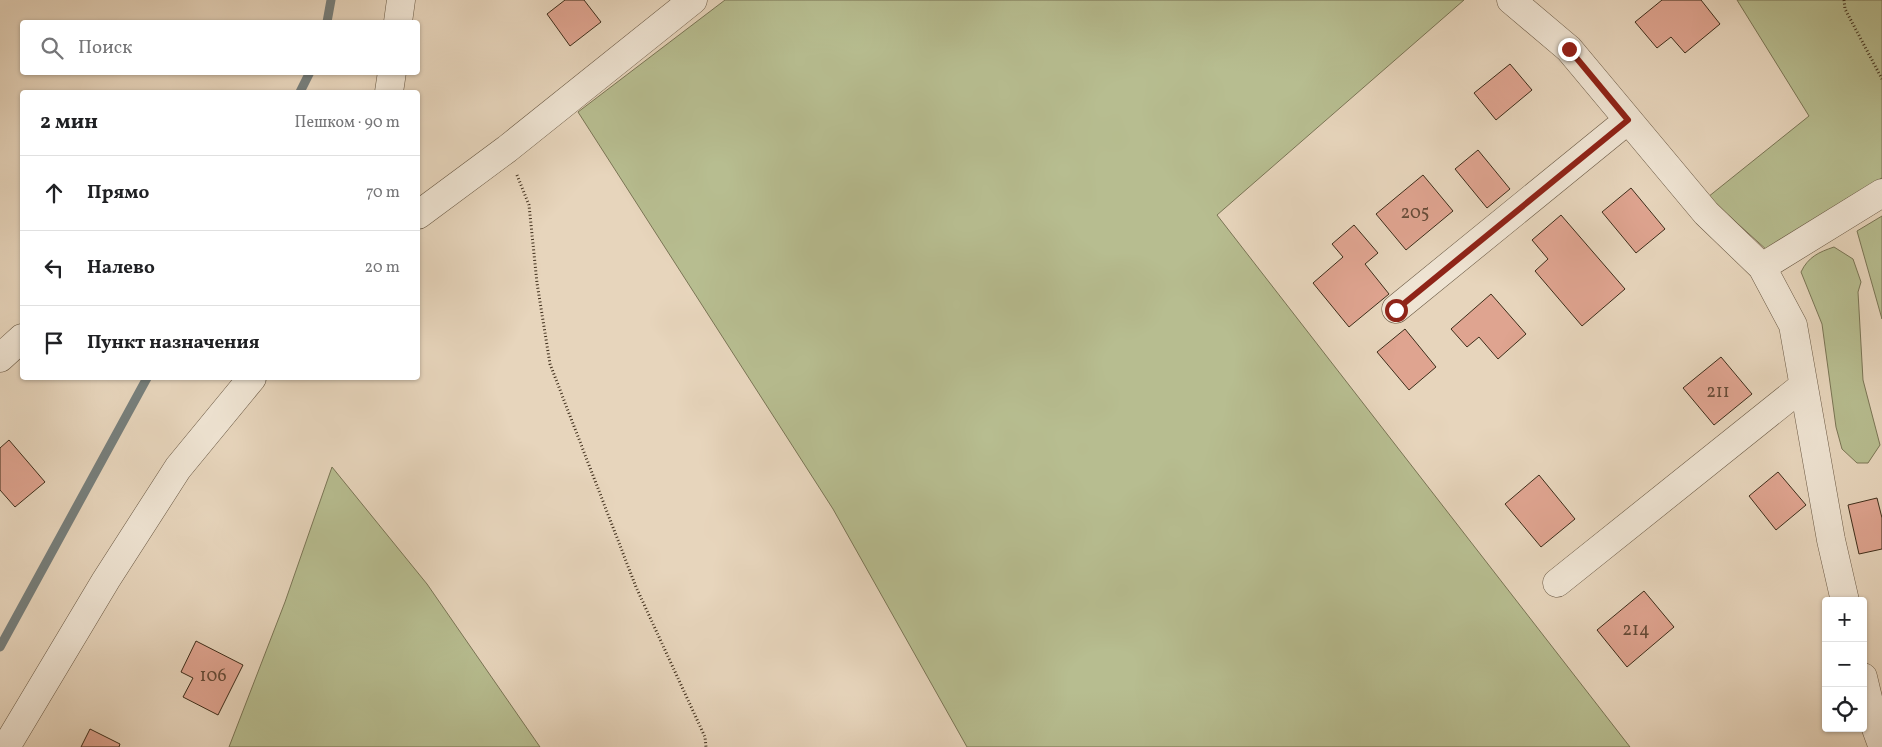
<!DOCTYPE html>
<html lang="ru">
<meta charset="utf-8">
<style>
body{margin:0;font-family:Vollkorn,serif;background:#f2f2f2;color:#202124}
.controls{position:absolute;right:15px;bottom:15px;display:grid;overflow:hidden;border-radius:5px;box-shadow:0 1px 4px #0004}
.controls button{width:45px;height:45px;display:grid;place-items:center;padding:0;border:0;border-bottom:1px solid #e0e0e0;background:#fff;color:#202124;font:25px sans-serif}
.stop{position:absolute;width:15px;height:15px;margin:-11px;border:4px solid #8f2418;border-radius:50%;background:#fff}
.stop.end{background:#8f2418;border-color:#fff;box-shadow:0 1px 5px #0008}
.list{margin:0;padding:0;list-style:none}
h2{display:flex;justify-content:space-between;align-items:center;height:65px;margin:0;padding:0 20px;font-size:21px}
h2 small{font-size:16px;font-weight:400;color:#757577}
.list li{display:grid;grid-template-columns:32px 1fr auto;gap:15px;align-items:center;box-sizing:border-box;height:75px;padding:0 20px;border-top:1px solid #e0e0e0}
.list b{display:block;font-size:19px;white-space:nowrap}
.list em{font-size:16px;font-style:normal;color:#757577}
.icon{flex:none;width:28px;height:28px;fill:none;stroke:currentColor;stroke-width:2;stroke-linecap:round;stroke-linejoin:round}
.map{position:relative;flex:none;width:1882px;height:747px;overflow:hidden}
.search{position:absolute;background:#fff;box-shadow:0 1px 4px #0004;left:20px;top:20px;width:400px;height:55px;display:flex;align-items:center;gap:12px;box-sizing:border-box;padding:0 18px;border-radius:5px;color:#757577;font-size:19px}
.panel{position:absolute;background:#fff;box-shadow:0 1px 4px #0004;left:20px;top:90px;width:400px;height:290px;border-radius:5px}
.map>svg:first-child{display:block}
</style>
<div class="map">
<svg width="1882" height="747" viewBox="0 0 1882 747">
<rect width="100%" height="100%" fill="#e7d5bc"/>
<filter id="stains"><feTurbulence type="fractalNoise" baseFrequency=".004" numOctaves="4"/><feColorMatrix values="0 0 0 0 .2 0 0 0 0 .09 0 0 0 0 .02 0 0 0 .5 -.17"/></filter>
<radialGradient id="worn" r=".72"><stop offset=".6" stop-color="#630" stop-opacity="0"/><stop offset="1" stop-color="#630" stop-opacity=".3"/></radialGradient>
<path fill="#b7bd90" stroke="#7a7555" d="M725,0h739l-247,215 413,532h-663l-134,-238 -255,-397z
M1737,0h145v178l-36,21 -78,52 -60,-54 101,-81z
M1882,216v103l-25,-88z
M1834,247l19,12 8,23 -3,10 5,88 17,65 -12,18h-11l-15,-14 -6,-22 -14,-103 -21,-52c7,-15 18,-20 33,-25z
M332,467l95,117 113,163h-311l56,-145z"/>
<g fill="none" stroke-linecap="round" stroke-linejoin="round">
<path stroke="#777f7c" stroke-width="9" d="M327,22l4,-22
M300,92l10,-20
M0,647l147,-269"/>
</g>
<path fill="#dfa490" stroke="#3e2d1a" d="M565,0h19l17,22 -31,24 -23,-32z
M1662,0h39l19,24 -35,29 -14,-16 -14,11 -22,-26z
M1510,64l22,26 -36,30 -22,-27z
M1478,150l32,39 -23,19 -32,-39z
M1423,175l30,36 -47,39 -30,-36z
M1631,188l34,41 -29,24 -34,-41z
M1561,215l64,74 -43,37 -47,-55 13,-12 -16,-19z
M1354,225l24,28 -13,11 24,30 -40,33 -36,-44 30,-26 -11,-13z
M1491,294l35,40 -28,25 -19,-22 -12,10 -16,-18z
M1405,329l31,38 -27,23 -32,-38z
M1721,357l31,37 -38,31 -31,-37z
M9,440l36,42 -30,25 -15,-17v-42z
M1778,472l28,33 -30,25 -27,-34z
M1539,475l36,44 -34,28 -36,-43z
M1877,498l5,20v31l-23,5 -11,-49z
M1644,591l30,36 -47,40 -30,-37z
M196,641l47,24 -25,50 -35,-18 10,-19 -12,-6z
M90,729l30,15 -1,3h-38z"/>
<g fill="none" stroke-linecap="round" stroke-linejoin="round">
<defs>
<path id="minor" d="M1511,0l58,49 137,164 56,54 120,-74
M398,22l3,-22
M389,92l3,-20
M418,215l89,-66 186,-149
M1762,267l31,58 38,215 14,61
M1396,309l232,-189
M0,358l22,-20
M1557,583l246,-197
M1863,677l11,46 8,22
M6,747l100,-167 72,-112 74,-90"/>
</defs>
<use href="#minor" stroke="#685742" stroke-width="29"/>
<path stroke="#3e2d1a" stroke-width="3" stroke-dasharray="1 2.5" stroke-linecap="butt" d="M1844,0l1,9 37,70
M517,175l12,30 8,78 13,81 86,223 69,150 1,10"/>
<use href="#minor" stroke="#efe4d3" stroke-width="28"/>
</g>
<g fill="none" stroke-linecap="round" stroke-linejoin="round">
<path stroke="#8f2418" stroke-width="6" d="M1396,310l232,-190 -59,-71"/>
</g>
<g text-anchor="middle" stroke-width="4" stroke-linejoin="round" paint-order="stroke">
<g font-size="18" fill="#664b38">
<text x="1415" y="218">205</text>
<text x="1718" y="397">211</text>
<text x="1636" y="635">214</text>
<text x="213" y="681">106</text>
</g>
</g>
<rect width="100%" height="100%" filter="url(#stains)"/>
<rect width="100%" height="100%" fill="url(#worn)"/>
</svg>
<div class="controls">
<button>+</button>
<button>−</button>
<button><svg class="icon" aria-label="locate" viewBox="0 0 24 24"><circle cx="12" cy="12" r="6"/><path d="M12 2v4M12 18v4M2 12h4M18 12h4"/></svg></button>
</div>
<div class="stop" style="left:1396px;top:310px"></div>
<div class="stop end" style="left:1569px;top:49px"></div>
<div class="search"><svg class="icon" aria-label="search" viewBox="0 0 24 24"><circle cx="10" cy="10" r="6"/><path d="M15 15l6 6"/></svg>Поиск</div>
<section class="panel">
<h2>2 мин<small>Пешком · 90 m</small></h2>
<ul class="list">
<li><svg class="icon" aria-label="ahead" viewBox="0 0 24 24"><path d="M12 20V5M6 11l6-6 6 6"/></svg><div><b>Прямо</b></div><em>70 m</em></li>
<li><svg class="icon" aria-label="left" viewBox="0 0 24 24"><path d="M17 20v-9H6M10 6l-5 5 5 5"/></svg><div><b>Налево</b></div><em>20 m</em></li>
<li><svg class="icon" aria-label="arrive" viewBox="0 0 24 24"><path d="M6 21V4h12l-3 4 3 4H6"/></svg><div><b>Пункт назначения</b></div></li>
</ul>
</section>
</div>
